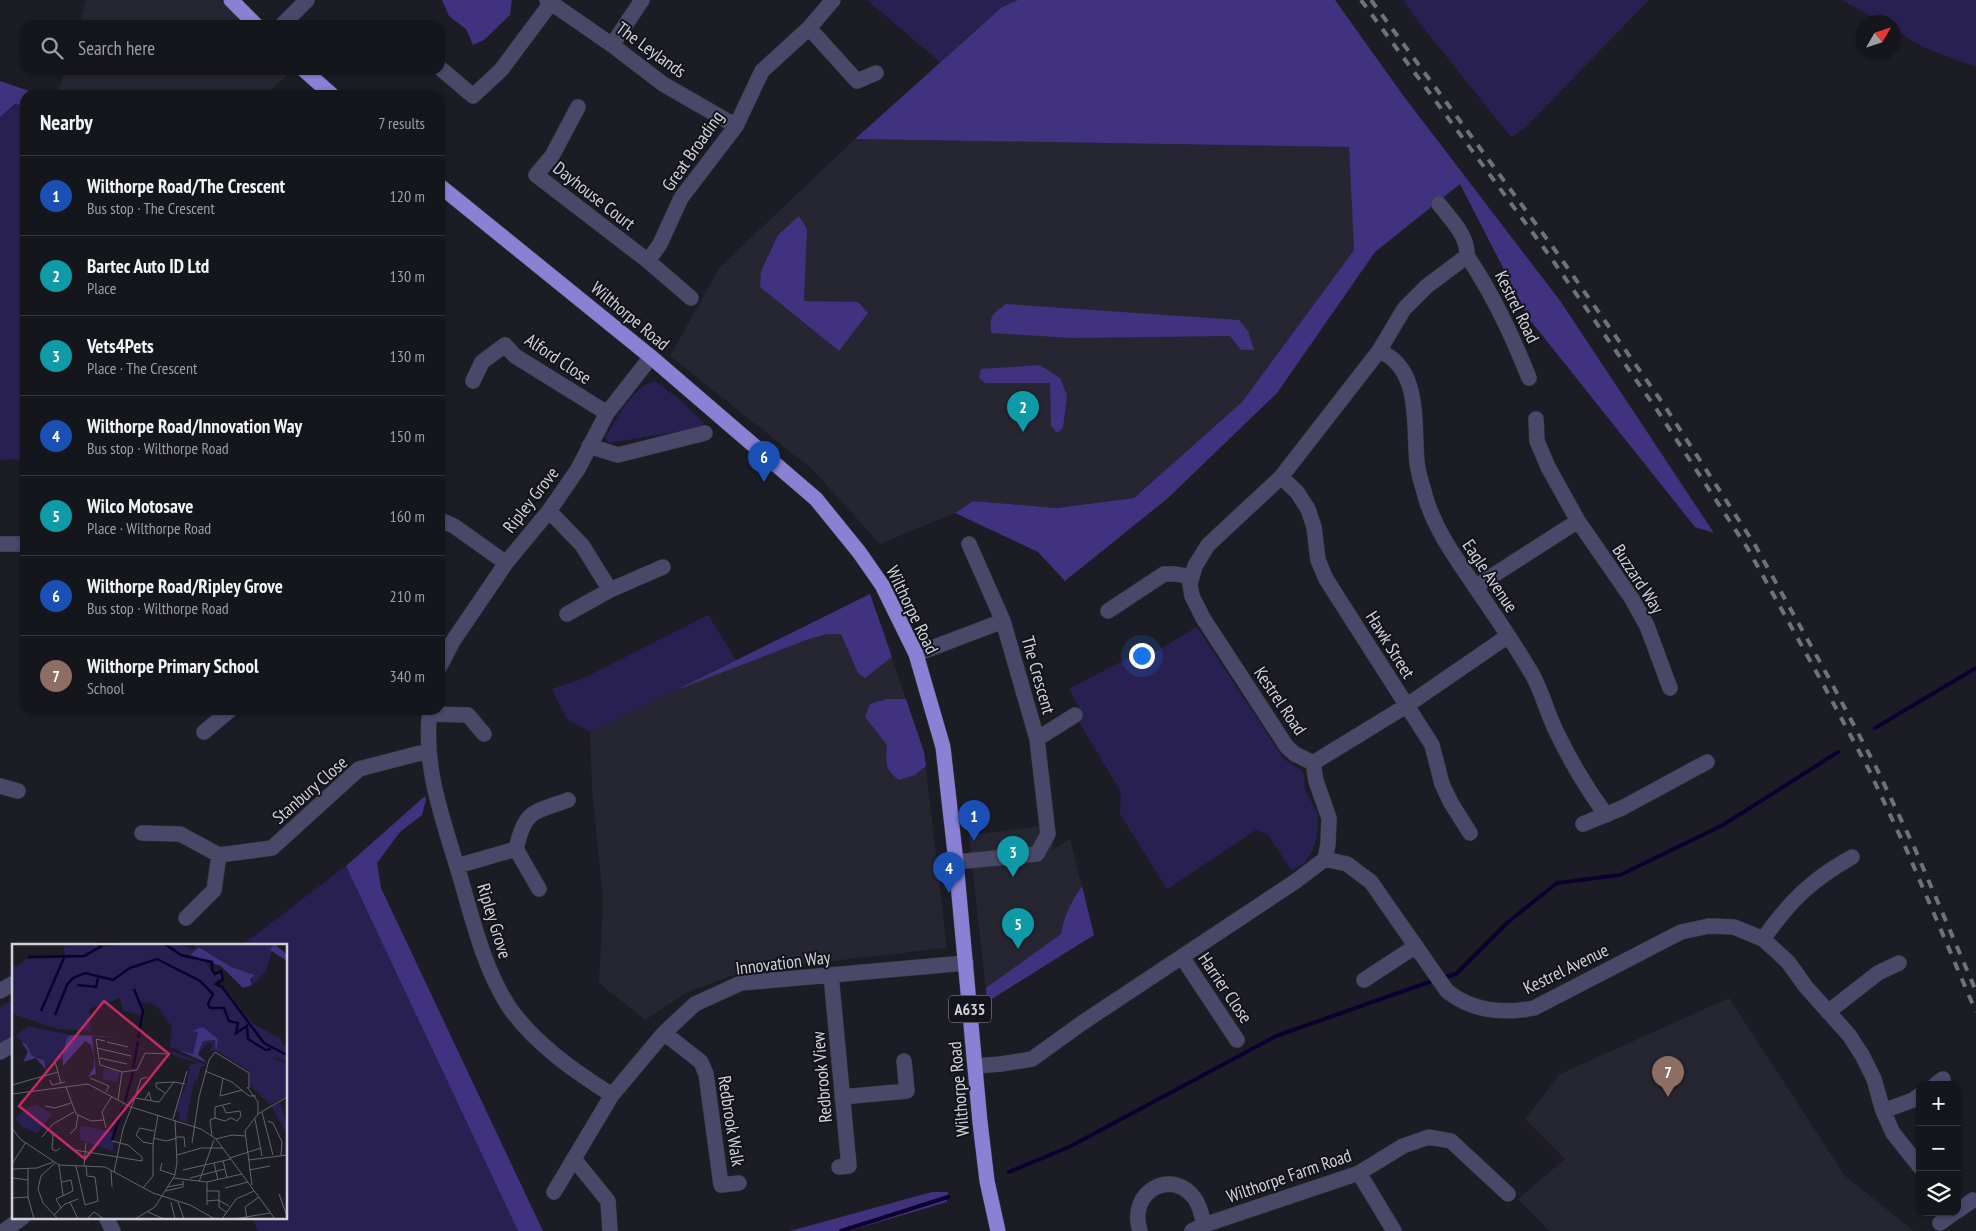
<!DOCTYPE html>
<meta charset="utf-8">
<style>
body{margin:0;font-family:"PT Sans Narrow",sans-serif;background:#1e1e25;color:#f1f3f6}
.controls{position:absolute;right:15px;bottom:15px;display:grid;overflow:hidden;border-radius:10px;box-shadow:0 1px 4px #0004}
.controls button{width:45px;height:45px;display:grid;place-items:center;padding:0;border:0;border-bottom:1px solid #34343b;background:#15151c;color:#f1f3f6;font:25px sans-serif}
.compass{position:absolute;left:1856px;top:15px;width:45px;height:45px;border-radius:50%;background:#15151c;box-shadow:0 1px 4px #0004;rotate:51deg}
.you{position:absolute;left:1141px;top:655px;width:18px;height:18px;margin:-12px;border:4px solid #fff;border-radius:50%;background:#1a73e8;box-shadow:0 0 0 8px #1a73e833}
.badge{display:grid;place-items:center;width:32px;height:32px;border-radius:50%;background:#ea580c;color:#fff;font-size:16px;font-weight:700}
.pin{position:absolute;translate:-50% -41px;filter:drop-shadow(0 1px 2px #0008)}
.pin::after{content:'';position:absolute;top:26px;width:18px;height:15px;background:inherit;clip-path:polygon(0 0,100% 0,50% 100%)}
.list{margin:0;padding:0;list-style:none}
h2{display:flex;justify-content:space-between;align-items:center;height:65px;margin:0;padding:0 20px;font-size:21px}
h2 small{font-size:16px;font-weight:400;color:#9d9fa3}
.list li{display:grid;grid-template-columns:32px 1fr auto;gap:15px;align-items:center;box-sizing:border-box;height:80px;padding:0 20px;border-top:1px solid #34343b}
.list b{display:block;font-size:19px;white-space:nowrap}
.list p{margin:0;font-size:16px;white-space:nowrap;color:#9d9fa3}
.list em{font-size:16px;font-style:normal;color:#9d9fa3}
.icon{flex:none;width:28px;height:28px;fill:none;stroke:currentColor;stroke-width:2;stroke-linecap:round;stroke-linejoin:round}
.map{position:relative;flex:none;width:1976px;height:1231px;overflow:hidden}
.search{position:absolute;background:#15151c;box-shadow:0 1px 4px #0004;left:20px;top:20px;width:425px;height:55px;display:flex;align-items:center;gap:12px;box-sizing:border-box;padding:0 18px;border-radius:15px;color:#9d9fa3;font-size:19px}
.panel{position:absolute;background:#15151c;box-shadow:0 1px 4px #0004;left:20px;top:90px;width:425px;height:625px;border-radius:15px}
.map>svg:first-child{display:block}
</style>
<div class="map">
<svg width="1976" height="1231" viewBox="0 0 1976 1231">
<rect width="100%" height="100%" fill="#1c1c25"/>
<path fill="#262532" d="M86,0h134l24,25h-165z
M65,70h221l4,3 -26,22h-207z
M855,139l494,8 5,103 -112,152 -108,96 -77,10 -84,-7 -18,12 -75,31 -68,-75 -142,-113 50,-89z
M870,594l54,158 23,196 -202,23 -57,21 -43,28 -46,-37 4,-82 -11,-111 -2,-58z
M1041,826l10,9 3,14 16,-10 24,96 -107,67 -18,-167z
M1729,998l116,178 69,55h-365l-31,-32 47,-40 -40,-40 35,-45z"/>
<path fill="#292052" d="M867,0h151l-16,7 -62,55z
M1404,0h245l-123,127 -15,10 -94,-117z
M1842,0h134v67l-51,-19 -31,-18v-8h-13z
M16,104l9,2v353l-25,1v-343z
M655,381l25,19 24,23 -4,5 -91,15 -4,-6c13,-19 26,-50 50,-56z
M708,615l28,45 -146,72 -24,-14 -14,-29 30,-10z
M1197,627l87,132 18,12 2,4 1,15 13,24 -1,22 -4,14 -8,12 -13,9 -24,-36 -12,-5 -89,59 -47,-75 1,-22 -42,-70 3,-9 -13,-24 61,-32 6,7z
M346,866l172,365h-260l-6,-14h34v-272h-44z
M14,999v39l-14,8v-39z"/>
<path fill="#40327e" d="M442,0h70l-2,15 -26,25 -11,5 -7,-16 -17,-13z
M1018,0h317l70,98 156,204 153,231 -19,-6 -165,-207 -70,-136 -85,68 -98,141 -109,105 -103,83 -27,-29 -83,-39 18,-12 84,7 77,-10 108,-96 112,-152 -5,-103 -494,-8 147,-132z
M0,81l41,14h-16v11l-10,-2 -15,13z
M799,216l8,13 -3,72 54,1 10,11 -29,38 -79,-64 1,-16 17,-36z
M1006,304l233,16 9,11 6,19h-13l-11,-14 -158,2 -81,-5c-2,-18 2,-19 15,-29z
M1040,365l20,13 7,17 -4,33 -6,5 -6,-7 -1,-43h-65l-6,-5 2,-9z
M870,594l22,63 -27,21 -7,-5 -17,-39h-14l-21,6 -132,51z
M887,699h19l18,53 2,14 -11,9 -16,5c-15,-11 -13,-17 -12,-35l-22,-28 5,-13z
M425,796l1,4 -4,15 -22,17 -23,31 4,25 162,343h-25l-172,-365z
M1082,886l12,49 -107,67 -1,-14 75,-54c3,-19 10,-32 21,-48z
M932,1192h16l-1,10 -99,29h-58z"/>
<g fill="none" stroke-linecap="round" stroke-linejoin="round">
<path stroke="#0d0031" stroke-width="4" d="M1875,728l101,-60
M1442,978l14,-4 52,-52 49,-39 63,-8 103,-50 115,-73
M1009,1172l62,-26 205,-110 159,-56
M841,1231l107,-34"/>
<defs>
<path id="street" d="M547,0l65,45 51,39 73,42
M282,25l25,-25
M809,28l48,53 19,-8
M612,45l30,-45
M440,68l33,28 28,-26 50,-67
M578,107l-26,49 -16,19 112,86 43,37
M1439,204c12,16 29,31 28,52
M648,261l12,-17 21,-46 55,-72 26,-55 47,-43 24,-28
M1379,351c43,17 34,74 38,111 1,12 6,25 9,37 10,32 29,58 48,86 20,29 40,58 58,89 11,19 15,40 25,59 14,29 30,56 49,82
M473,381l9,-19 23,-17 10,11 92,57
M1536,419l1,22 11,26 30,54 54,78 15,27 23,62
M589,446l29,9 87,-22
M1281,477l16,15 11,17 6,18 4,33 8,19 106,166 10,39 9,19 19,30
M549,511l33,34 28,45
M440,520l14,6 52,37
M0,544h25
M1475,587l103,-66
M1108,611l56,-37h12l15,3
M567,614l43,-24 53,-23
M916,654l87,-33
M440,666l13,-25 53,-78 43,-52 29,-42 29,-56 44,-56
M430,710c-8,59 15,114 31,170 13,44 23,88 48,127 26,37 65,64 103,88
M430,714l38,1 16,19
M204,732l26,-22
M1037,739l38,-24
M1313,763l93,-57 102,-70
M0,786l18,5
M1583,824l39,-16 85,-46
M142,833l38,1 39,21 53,-7 87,-79 69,-18
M516,849l23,40
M1325,859l22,5 24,18 76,109c25,20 56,23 87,17l147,-76 28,-6 25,1 29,12 25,23 18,25 43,48 13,20 12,24 9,32 10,22 27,34
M956,862l81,-8 11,-20 -11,-95 -34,-118 -34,-77
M457,866l59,-17c9,-39 16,-36 52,-49
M186,918l28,-28 5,-35
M1763,939c27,-38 48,-59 89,-82
M1182,957l55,83
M831,975l18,191 -10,1
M1364,980l52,-34
M0,991l14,-8
M1828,1012l50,-39 21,-10
M664,1033l37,29 5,12 15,111 18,-2
M0,1052l14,-8
M976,1066l25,-2 31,-5 50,-36 214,-142 29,-22 3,-15 1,-26 -13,-37 -3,-18 -18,-9 -8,-7 -84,-129 -11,-22 -2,-12 5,-18 13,-21 73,-68 98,-126 25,-42 23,-23 40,-30c26,38 45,79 62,122
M1935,1085l8,-6
M842,1097l65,-6 -3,-30
M1883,1111l30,-11 7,-5
M574,1159l34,42 2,30
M1359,1173l35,58
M554,1192l58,-97 52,-62 31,-29 46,-21 225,-20
M1957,1211l16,-11
M106,1217l7,14
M1940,1223l15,-11
M1204,1225l155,-52 44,-27 26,-9 22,4 57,53
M4,1231l19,-14
M1140,1231c-13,-40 33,-64 55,-32 5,7 7,17 9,26l-12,6"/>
<path id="highway" d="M231,0l25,25
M304,70l28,25
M440,186l211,171 165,142 43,53 23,33 34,69 27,93 13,115 24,260 7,59 11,50"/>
</defs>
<use href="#street" stroke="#393941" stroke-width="16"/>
<use href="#highway" stroke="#393941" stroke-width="16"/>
<use href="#street" stroke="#4a4869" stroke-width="15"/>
<use href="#highway" stroke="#8a81d5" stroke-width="15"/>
<path stroke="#717179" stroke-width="4" stroke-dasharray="9 9" stroke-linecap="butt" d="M1361,0l188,255 108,155 91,139 75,135 46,86 39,83 68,159
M1371,0l184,250 109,155 91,140 75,135 46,87 39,82 61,142"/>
</g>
<g text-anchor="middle" stroke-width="4" stroke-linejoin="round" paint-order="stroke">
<rect fill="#13131b" stroke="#98989f" stroke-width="1" x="949" y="995.5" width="42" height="27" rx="4"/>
<g font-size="16" font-weight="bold" fill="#d1d1d7">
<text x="970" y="1015">A635</text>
</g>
<g font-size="18" fill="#d1d1d7" stroke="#13131b">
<text transform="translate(651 50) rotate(36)" y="6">The Leylands</text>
<text transform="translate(693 151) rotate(-55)" y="6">Great Broading</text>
<text transform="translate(594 196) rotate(38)" y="6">Dayhouse Court</text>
<text transform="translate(1517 307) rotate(64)" y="6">Kestrel Road</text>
<text transform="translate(630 316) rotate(40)" y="6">Wilthorpe Road</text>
<text transform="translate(558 359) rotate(34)" y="6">Alford Close</text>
<text transform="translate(531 500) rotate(-52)" y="6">Ripley Grove</text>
<text transform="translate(1490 576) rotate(56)" y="6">Eagle Avenue</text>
<text transform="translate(1638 579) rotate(57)" y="6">Buzzard Way</text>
<text transform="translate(912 610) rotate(64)" y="6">Wilthorpe Road</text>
<text transform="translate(1390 645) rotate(58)" y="6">Hawk Street</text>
<text transform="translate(1038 675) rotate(74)" y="6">The Crescent</text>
<text transform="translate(1280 701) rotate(56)" y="6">Kestrel Road</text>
<text transform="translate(310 790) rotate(-41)" y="6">Stanbury Close</text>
<text transform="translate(494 921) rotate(73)" y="6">Ripley Grove</text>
<text transform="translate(783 963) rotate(-7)" y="6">Innovation Way</text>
<text transform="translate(1566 969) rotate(-26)" y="6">Kestrel Avenue</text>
<text transform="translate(1225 988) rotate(56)" y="6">Harrier Close</text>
<text transform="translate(822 1077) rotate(-95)" y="6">Redbrook View</text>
<text transform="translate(959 1089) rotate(-95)" y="6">Wilthorpe Road</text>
<text transform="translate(731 1121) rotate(81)" y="6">Redbrook Walk</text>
<text transform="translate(1289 1176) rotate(-19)" y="6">Wilthorpe Farm Road</text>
</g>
</g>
<g transform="translate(12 944)">
<rect width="275" height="275" fill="#1c1c25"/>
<path d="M51,0h30l6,2 -15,9 -19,1zM116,0h34l18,11 25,6 10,15 6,-4 1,6 -7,3 1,5 9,4 28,34 27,14 3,8 4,-2v18l-10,-4h-6l16,6v32l-17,9 -20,-20v-13l-34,-22 -7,2 4,-7 -4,-3 -11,12 5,-13 4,-3 8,4 3,-3 -20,-8 -5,24 -23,-8 2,-20 -13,-18 -9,-7 -10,1 3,13 -20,-5 -3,-13 -31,11 2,22 -32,-2 -47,-15v-48l5,1 9,-8 59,-2 17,-10zM153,0h16l13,6 1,-6h79l-8,27 -14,14 -1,-12 -20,-5 -31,-22 -10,9h-9zM16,82l43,9 -4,2 -4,22 -11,2 -5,6 -7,-10 -8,-1 -5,-11 -11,-9zM158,106l36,15 -5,2 -4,14h-3l-8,41 -7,-2 1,-7 -5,-2 12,-28 3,-19 9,-1 -25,-7zM92,125l16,2 -3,11 -15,-3zM268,158l7,23v10l-15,-28zM24,161l16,9 -15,19 -15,-6 -7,-9 14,-11zM68,181l33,7v19l-33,-11z" fill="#292052"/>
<path d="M262,0l13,10v7l-17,-11zM187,3l32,20 24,8 -5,4 2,6 -9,3 -22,-22 -31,-11zM191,83l15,12 -2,13 -1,-12 -12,1 -5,13 9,9 -29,-13 15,4 5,-22 -6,-1zM59,91l31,1 19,2 -29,-2 4,38 -8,3 6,-10v-10l-3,-12 -6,-4 -22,25v-13l4,-16zM9,97l6,4 5,11 12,4 2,10 -10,-12 -13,4 5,-10z" fill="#40327e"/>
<path fill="none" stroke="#0d0031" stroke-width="2.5" d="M85,0h21M153,0l16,11 31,7v8l3,4 6,-3 2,9 -7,4 6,3 42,56 23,12M16,13l56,-1 18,-10M65,41l19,2 2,-9M122,45l9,22 -5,27M29,67l23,-53M43,71l12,-30 6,-7 12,-5 28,7 17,-12 27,-9 43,22 13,13 -5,10 2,4h14l5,13 9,2 -2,10 11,-7 1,13 18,11 5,-1M121,124l5,-27M113,158l8,-30M100,196l11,-33"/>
<path fill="none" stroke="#64646c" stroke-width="1" d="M93,97l-9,-2 4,26 22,7 -4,28M95,98l21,5M85,104l34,8M88,114l27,6M43,118l6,21M193,127l27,11 17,14h7M110,128l15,-2 8,-17 23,1M78,134l19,8 -3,6M211,134l-3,18 22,-6M38,136l2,5 13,-3M0,141l46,-13M54,143l10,27 15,7 13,-1M235,143l11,15v12M153,149l-9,-6v-4l18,-1M0,150l76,-10 43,23 70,22 15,10 59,80M124,150l5,-15 6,-2M133,155l4,-7 2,8M33,162l10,2 16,-5M211,162l3,7 14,-2 1,5 -4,5 -6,-3M250,168l11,43M203,174v-11l16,-4M203,174l10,3 6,-3M161,175l14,-48M243,175l7,37M256,177l5,2 9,19 -1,13M0,184l8,11 39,26 46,2 48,26 37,12 25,14M94,184l-4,-16 10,-16M36,185l5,6 -1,14 4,2 4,-3M58,190l6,-6 2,-13M200,192l-2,-16 5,-2M30,193l11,-13 21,-12M165,193h7l1,10M141,194l13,3 11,-3M204,195l16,-4 13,1M180,199l7,-46 10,-37 6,-8 34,21v15M141,200l-10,-2 -7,-7 4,-7 14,3M63,206l67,11v-4l-14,-12 -16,-4M165,211l24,-7h22M218,214l31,-10M211,216l4,18M237,216l38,-5M43,219l-14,13 -3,13 5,14 15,16M150,219l-2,7 15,5M202,219l4,17M0,220l14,-22M47,221l4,30M64,222l9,39 13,-4 -3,-24 -8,-1 -1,-10M72,222l2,-23M0,225l25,-1 16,-6M16,225v28l6,22M99,226l1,17M171,226l48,-11M237,226l21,-4M102,228l9,-43 12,-31 24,4 15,-20 11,2M1,234l15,2M161,234l34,4 35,-8M178,234l35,-9M187,238l15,-42M195,238v23M240,241l-7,-54 13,-17 29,-17M155,243l16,-3M131,244l10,-12v-32l5,-29M213,244l23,-6M153,247l18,-4v-6M195,247h12v16l7,5M267,250l8,22M0,254l16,-1M195,257l11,-1 11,6M58,258l8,17M159,258l4,17M166,258l6,17M49,264l-5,-9 17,-8 -2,-11 -9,2M136,268l16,7M42,271l11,-11 13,-5M75,275l7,-7 10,7M123,275l20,-12 20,-32 2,-13 -2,-42M210,275l14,-20 18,-8M222,275l36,-6M235,275l-2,-12 14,-10"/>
<path fill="#c42a67" fill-opacity="0.15" stroke="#c42a67" stroke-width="2.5" d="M92,57l65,53 -84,105 -66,-53z"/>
<rect width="275" height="275" fill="none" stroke="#d1d1d7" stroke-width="2.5"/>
</g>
</svg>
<div class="controls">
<button>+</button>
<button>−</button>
<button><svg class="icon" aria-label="layers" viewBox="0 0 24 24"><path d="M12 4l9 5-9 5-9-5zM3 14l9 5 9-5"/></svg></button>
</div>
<svg class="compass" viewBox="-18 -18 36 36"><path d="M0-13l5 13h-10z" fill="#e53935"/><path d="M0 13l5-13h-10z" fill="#9d9fa3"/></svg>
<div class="you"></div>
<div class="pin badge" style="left:974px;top:841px;background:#1a4fb4">1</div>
<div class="pin badge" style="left:1023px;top:432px;background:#0f9aa8">2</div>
<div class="pin badge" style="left:1013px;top:877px;background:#0f9aa8">3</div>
<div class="pin badge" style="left:949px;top:893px;background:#1a4fb4">4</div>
<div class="pin badge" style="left:1018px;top:949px;background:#0f9aa8">5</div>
<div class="pin badge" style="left:764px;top:482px;background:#1a4fb4">6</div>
<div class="pin badge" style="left:1668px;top:1097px;background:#8d6e63">7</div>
<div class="search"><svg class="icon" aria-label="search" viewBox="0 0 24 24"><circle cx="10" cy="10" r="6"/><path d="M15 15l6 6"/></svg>Search here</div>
<section class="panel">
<h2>Nearby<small>7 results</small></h2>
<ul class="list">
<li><span class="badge" style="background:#1a4fb4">1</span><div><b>Wilthorpe Road/The Crescent</b><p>Bus stop · The Crescent</p></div><em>120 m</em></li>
<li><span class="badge" style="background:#0f9aa8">2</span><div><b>Bartec Auto ID Ltd</b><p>Place</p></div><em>130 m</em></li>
<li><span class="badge" style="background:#0f9aa8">3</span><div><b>Vets4Pets</b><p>Place · The Crescent</p></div><em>130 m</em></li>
<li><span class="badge" style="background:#1a4fb4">4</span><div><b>Wilthorpe Road/Innovation Way</b><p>Bus stop · Wilthorpe Road</p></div><em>150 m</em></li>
<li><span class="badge" style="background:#0f9aa8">5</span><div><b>Wilco Motosave</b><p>Place · Wilthorpe Road</p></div><em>160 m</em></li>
<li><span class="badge" style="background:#1a4fb4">6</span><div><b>Wilthorpe Road/Ripley Grove</b><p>Bus stop · Wilthorpe Road</p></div><em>210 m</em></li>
<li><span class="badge" style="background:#8d6e63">7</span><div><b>Wilthorpe Primary School</b><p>School</p></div><em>340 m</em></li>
</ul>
</section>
</div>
